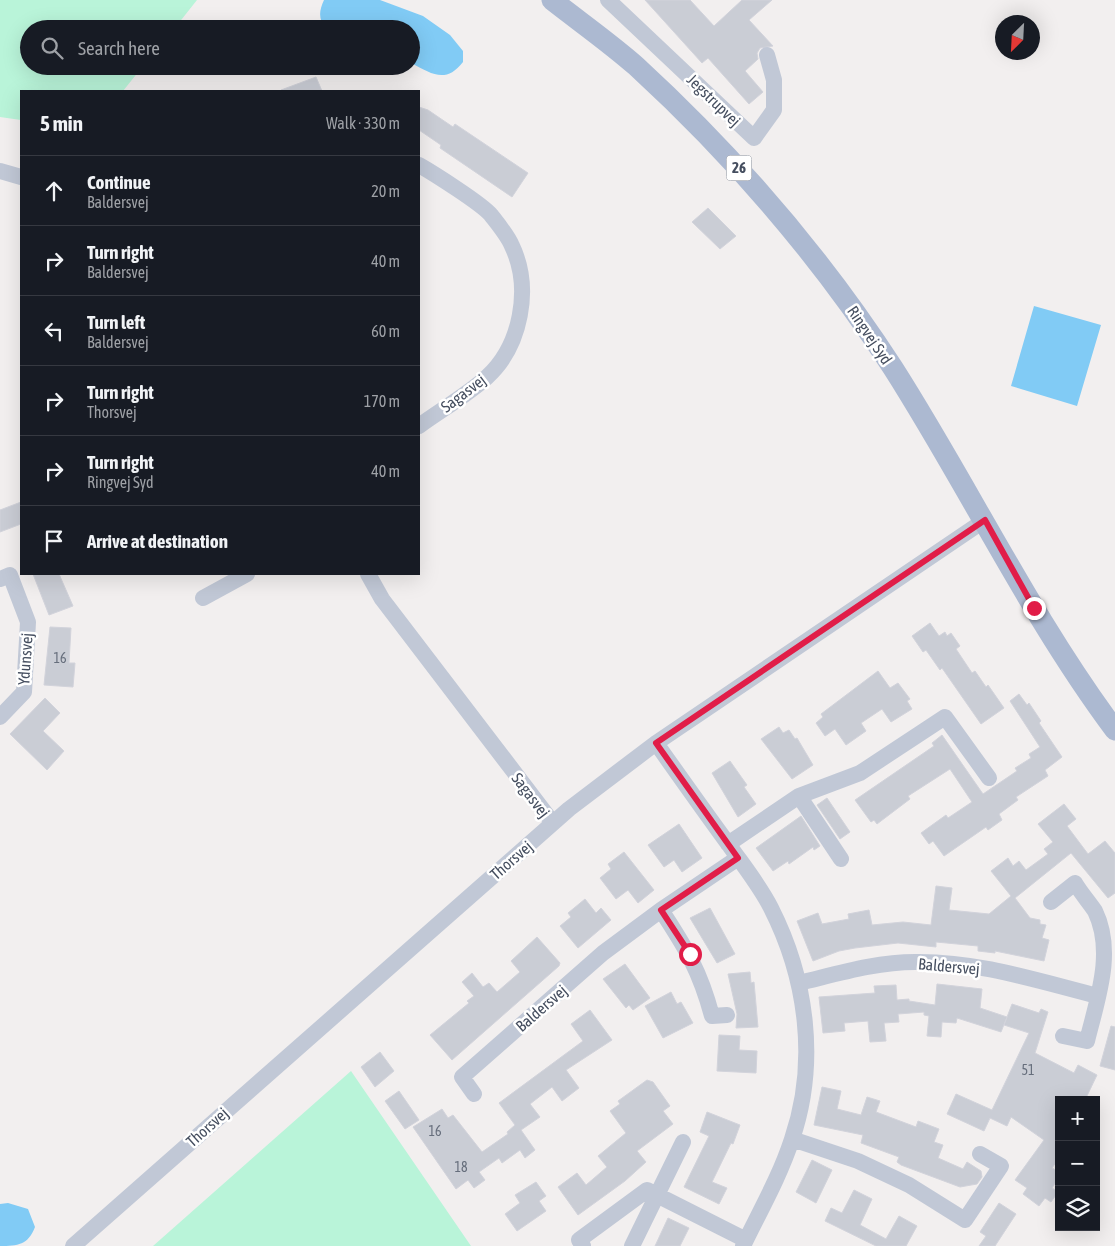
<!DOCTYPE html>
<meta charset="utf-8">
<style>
body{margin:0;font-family:"Asap Condensed",sans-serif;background:#20242c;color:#f1f3f6}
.controls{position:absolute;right:15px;bottom:15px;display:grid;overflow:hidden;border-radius:0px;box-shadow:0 5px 20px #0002}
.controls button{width:45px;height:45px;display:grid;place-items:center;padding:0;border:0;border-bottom:1px solid #363941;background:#171b24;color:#f1f3f6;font:25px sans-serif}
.compass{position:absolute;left:995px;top:15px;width:45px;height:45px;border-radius:50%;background:#171b24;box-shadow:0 5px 20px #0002;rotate:204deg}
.stop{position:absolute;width:15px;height:15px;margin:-11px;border:4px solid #e11d48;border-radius:50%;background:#fff}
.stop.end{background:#e11d48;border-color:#fff;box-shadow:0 1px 5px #0008}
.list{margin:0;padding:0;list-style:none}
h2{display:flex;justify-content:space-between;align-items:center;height:65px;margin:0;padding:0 20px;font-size:21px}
h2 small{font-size:16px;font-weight:400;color:#9ea1a6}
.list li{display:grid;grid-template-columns:32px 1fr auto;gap:15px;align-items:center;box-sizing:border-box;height:70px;padding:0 20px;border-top:1px solid #363941}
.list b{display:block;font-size:19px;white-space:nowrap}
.list p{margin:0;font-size:16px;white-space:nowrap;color:#9ea1a6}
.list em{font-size:16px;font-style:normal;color:#9ea1a6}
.icon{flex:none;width:28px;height:28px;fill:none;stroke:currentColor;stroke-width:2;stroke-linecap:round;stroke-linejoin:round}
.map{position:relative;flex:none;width:1115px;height:1246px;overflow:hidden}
.search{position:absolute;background:#171b24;box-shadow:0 5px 20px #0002;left:20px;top:20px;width:400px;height:55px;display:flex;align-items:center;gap:12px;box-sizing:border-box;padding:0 18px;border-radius:28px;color:#9ea1a6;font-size:19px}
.panel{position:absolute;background:#171b24;box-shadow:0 5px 20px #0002;left:20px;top:90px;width:400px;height:485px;border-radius:0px}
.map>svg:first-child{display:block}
</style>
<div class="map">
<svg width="1115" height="1246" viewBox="0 0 1115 1246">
<rect width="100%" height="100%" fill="#f2efef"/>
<path fill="#b9f4d9" d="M0,0h197l-23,29h-145v37h114l-20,25h-102v29l-21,-3z
M351,1071l120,175h-318z"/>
<path fill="#81cbf5" d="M324,0h56l43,16 27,19 13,16v11c-17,22 -31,12 -52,1v-34h-85c-8,-10 -7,-18 -2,-29z
M1034,306l67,19 -24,81 -66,-20z
M8,1203l20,6 7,18c-7,18 -17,19 -35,19v-42z"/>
<path fill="#cacdd5" stroke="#d2d3db" d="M645,0h45l24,26 28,-26h30l-23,20 24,26 -13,2 -3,5 1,6 -13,12 18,21 -14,12 -41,-46 -6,5z
M316,77l6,14h-41v-1z
M419,107l9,3 25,17 2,-3 73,49 -16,24 -72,-49 1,-3 -22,-15z
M708,208l28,28 -16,13 -28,-27z
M21,502v22l-21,8v-22z
M33,574h26l14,32 -24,9z
M930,623l9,13 6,-4 2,4 4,-3 9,13 -4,3 16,24 3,-2 11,16 2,-2 16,23 -23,16 -39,-56 -2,2 -14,-20 -3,2 -11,-16z
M50,627l21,1 -2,35h6l-2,24 -29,-2z
M878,671l12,17 8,-5 12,16 -3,2 5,8 -21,13 -9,-13 -21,14 5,8 -20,14 -11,-16 -10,7 -9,-13 7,-6 -2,-3z
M1019,694l8,11 2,-2 12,18 -2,2 23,34 -17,13 3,6 -32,21 2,3 -19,14 3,6 -14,10 -2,-3 -42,29 -11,-15 -4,3 -8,-11 25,-18 2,3 24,-16 -22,-33 -42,27 2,3 -33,25 -3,-4 -3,2 -16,-22 79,-54 -2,-3 10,-8 41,59 34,-23 -2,-3 16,-10 -2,-4 11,-7 -30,-46z
M45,698l15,15 -17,18 21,20 -17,19 -37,-36z
M779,727l4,6 6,-3 6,9 2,-1 16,27 -21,14 -31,-40z
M730,761l17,24 -3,2 12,17 -18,13 -26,-44z
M827,798l23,34 -10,7 -23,-34z
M1064,804l12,15 -9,7 21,28 17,-13 10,12v40l-7,5 -37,-45 -56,45 15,20 10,2v4l6,1 -4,13 7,2 -5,21 -49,-10v2l-17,-2v-5l-42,-4v5l-38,-4 -43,5 -16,3 -26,10 -16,-40 21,-8 4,11 27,-5 -1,-5 21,-4 3,15 31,-3 28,3 5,-39 16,2 -3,22 40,4 22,-18 -20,-25 17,-13 5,8 6,-5 7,9 22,-16 -4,-5 9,-7 -15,-18z
M801,816l19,30 -6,4 -1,-3 -24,17 -1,-3 -15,10 -17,-23z
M679,824l23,34 -20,14 -8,-12 -10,7 -16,-22z
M624,852l30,38 -16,13 -10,-13 -12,9 -16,-21 11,-9 -3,-5z
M585,899l11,14 5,-5 10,12 -33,28 -18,-22 11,-9 -3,-4z
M710,908l25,46 -18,9 -27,-45z
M537,937l23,26 -1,3 -107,94 -22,-25 39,-32 -2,-2 7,-5 -12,-14 10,-9 11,14 6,-4 8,9 23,-20 -9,-11z
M625,964l25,34 -17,12 -4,-5 -3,3 -23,-29z
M750,972l1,11 3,-1 4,45 -22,1 1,-14 -9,-40z
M937,984l45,5 -2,19 27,9 -6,15 -44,-14 -1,5 -14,-1 -1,15 -14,-1 2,-20 -5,-1v-3l-26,2 1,8 -15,1 2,18 -16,1 -2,-21 -24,2 1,8 -22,2 -4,-36 56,-4 -1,-7 22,-1 1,15 12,-1v2l26,4z
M671,992l6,12 4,-2 12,21 -30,15 -18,-32z
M1012,1004l27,9 2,-4 7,3 -13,41 39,20 4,-8 19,10 -12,25h-26v58l-7,10 7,4v5l-7,11 6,4 -7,10 -6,-4 -6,8 -16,-12 4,-6 -12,-8 29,-40 -33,-23 -4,9 -17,-8 -6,13 -37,-17 9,-20 36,16 37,-77 -25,-8z
M590,1010l22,30 -46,30 13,18 -17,13 -10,-14 -22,17 10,13 -19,13 14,20 -10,8 -5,-8 -18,13 -3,-5 -20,14 6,8 -11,8 -6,-8 -12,9 -43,-62 29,-18 6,9 5,-3 29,37 26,-18 -1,-2 8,-7 -16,-22 84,-62 -12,-17z
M1111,1026l4,1v43l-15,-4z
M719,1035l21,1 -1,14 18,1 -1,22 -39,-2z
M380,1052l14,19 -19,16 -14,-20z
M647,1080l6,2 17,24 -7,5 10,13 -36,27 9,11 -21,19 -47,34 -20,-28 19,-14 9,12 21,-18 -9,-11 28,-23 -16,-22 10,-7 -2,-3z
M822,1087l19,4 -4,18 24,6 6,-18 13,4 -4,11 40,15 2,-6 21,8 -5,13 9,3 -5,13 25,11 4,-7 14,9 1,6 -5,7 -17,3 -59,-22 -4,-3 2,-5 -38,-14 2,-8 -49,-10z
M399,1091l20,29 -14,9 -20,-28z
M707,1112l33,13 -7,19 -2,-1 -19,39 15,6 -8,16 -35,-17 25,-51 -9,-4z
M812,1160l20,10 -16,33 -20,-11z
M536,1182l10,14 -7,5 7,10 -29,20 -12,-17 15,-11 -5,-8z
M854,1190l18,9 -12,26 26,14 13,-23 18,10 -11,20h-30l-51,-25 6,-13 11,5z
M999,1203l17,11 -21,32h-16l7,-10 -6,-4z
M668,1218l21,10 -9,18h-25z"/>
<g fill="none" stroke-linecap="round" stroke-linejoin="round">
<path stroke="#c1c8d6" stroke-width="16" d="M608,0l146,138 20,-28v-30l-7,-25
M419,165c14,8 63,39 72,50 7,9 17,21 21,31 20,42 9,100 -25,131 -20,18 -46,33 -68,49
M0,171l21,6
M368,574l14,25 171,224
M0,579l10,-4 18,47 -4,70 -24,25
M203,598l44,-24
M656,743c24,34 48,68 73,102 14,20 31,41 42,63 36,71 47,155 21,231 -12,37 -32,72 -49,107
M799,796l42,63
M728,844l71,-48 61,-23 85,-56 44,61
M1051,902l24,-19c6,10 14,19 20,28 20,41 2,89 -8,130l-24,-5
M661,910c25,38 39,61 51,106l15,-1
M799,983c38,-9 77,-21 116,-21 63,-1 123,19 183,34
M474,1094l-12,-17 141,-124 58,-43 77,-52
M792,1139l66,22 51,24 56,35 36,-54 -21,-12
M73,1246l496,-437 87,-66 329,-223
M583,1246l-4,-6 68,-50 99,50
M632,1246l51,-104"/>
<path stroke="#acb9d1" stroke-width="21" d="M552,0c28,22 58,43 84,66 98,90 185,191 257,302 76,119 137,248 222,362"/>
</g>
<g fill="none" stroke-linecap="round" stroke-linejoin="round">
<path stroke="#e11d48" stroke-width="6" d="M690,954l-29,-44 77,-52 -82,-115 329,-223 49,88"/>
</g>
<g text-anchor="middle" stroke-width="5" stroke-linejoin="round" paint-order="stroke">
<g font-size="14" fill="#666e7c">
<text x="60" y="663">16</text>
<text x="1028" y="1075">51</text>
<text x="435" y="1136">16</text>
<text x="461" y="1172">18</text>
</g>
<rect fill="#fff" stroke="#7d838f" stroke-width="1" x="726.5" y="155.5" width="25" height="25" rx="4"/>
<g font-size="15" font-weight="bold" fill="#454e5f">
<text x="739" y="173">26</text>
</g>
<g font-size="16" fill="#454e5f" stroke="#fff">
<text transform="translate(714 100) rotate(44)" y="6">Jegstrupvej</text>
<text transform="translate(870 335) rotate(56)" y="6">Ringvej Syd</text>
<text transform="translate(463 393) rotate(-37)" y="6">Sagasvej</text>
<text transform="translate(25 659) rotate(-86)" y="6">Ydunsvej</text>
<text transform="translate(531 795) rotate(53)" y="6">Sagasvej</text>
<text transform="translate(511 860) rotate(-41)" y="6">Thorsvej</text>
<text transform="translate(949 966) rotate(5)" y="6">Baldersvej</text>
<text transform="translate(541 1008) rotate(-41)" y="6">Baldersvej</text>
<text transform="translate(207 1127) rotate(-42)" y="6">Thorsvej</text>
</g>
</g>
</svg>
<div class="controls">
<button>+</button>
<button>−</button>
<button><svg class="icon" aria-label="layers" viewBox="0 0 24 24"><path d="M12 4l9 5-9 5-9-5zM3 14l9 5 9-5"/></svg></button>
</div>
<svg class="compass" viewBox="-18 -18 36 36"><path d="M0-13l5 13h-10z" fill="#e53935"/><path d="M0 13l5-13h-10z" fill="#9ea1a6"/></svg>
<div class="stop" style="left:690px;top:954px"></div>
<div class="stop end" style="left:1034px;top:608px"></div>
<div class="search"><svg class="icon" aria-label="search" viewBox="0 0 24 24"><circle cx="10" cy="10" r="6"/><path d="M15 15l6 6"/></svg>Search here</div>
<section class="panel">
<h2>5 min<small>Walk · 330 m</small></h2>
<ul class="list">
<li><svg class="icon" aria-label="ahead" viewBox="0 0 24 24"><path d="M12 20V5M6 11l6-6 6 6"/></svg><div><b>Continue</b><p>Baldersvej</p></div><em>20 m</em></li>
<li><svg class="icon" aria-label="right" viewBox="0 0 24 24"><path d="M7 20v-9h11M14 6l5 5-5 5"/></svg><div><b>Turn right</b><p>Baldersvej</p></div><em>40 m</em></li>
<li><svg class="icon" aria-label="left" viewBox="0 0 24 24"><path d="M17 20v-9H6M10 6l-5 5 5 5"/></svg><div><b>Turn left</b><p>Baldersvej</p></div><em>60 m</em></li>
<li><svg class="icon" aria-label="right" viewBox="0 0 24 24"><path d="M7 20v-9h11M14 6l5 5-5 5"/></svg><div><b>Turn right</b><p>Thorsvej</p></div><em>170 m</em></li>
<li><svg class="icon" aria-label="right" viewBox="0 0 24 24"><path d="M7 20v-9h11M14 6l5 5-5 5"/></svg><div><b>Turn right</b><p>Ringvej Syd</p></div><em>40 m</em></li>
<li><svg class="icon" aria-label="arrive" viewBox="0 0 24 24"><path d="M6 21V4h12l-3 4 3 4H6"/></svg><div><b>Arrive at destination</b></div></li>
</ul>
</section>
</div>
